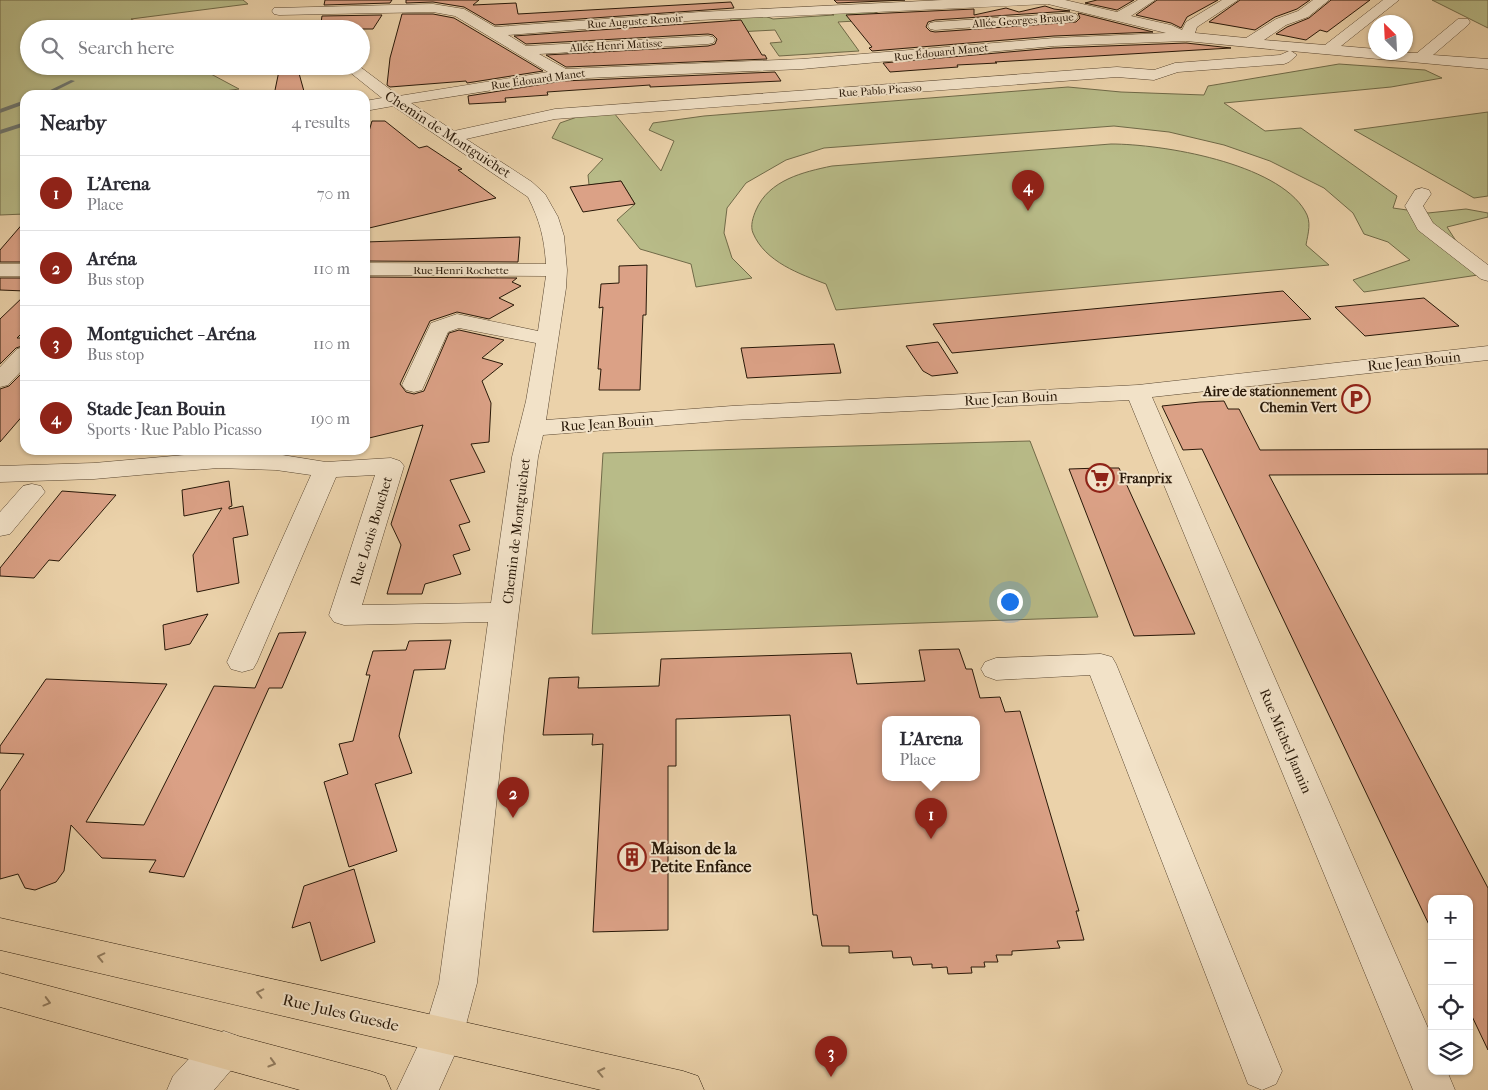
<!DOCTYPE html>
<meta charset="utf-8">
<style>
body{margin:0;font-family:"IM FELL French Canon",serif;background:#f2f2f3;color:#2b2b33}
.controls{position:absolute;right:15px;bottom:15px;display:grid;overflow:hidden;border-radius:10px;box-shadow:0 1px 4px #0004}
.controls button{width:45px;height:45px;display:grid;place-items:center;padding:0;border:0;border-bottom:1px solid #e1e1e2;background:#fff;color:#2b2b33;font:25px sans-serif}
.compass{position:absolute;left:1368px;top:15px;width:45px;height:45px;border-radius:50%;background:#fff;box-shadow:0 1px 4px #0004;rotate:336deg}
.you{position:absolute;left:1009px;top:601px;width:18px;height:18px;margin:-12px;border:4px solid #fff;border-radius:50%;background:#1a73e8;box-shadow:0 0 0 8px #1a73e833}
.badge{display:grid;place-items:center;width:32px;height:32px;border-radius:50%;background:#8f2418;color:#fff;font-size:16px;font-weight:700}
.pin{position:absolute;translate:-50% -41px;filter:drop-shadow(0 1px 2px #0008)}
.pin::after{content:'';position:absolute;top:26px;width:18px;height:15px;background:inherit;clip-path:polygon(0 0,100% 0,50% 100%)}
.popup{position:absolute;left:882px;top:716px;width:98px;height:65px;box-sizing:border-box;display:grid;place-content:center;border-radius:10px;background:#fff;filter:drop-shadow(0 1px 4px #0005);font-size:16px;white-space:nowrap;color:#7c7c81}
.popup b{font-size:19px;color:#2b2b33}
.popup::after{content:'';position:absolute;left:50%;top:100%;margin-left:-10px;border:10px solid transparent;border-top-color:#fff}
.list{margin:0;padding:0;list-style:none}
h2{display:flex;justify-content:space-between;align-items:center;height:65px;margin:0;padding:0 20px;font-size:21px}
h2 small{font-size:16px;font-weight:400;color:#7c7c81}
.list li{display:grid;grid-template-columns:32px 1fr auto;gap:15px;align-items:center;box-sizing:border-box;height:75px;padding:0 20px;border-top:1px solid #e1e1e2}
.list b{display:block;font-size:19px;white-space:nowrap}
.list p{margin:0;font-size:16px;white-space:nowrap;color:#7c7c81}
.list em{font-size:16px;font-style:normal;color:#7c7c81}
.icon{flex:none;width:28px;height:28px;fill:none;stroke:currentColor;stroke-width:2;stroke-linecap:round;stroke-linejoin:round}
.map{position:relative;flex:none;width:1488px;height:1090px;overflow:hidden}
.search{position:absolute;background:#fff;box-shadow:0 1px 4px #0004;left:20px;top:20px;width:350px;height:55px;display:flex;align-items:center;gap:12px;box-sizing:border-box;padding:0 18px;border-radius:28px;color:#7c7c81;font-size:19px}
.panel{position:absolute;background:#fff;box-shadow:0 1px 4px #0004;left:20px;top:90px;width:350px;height:365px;border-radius:15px}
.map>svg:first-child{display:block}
</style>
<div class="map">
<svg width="1488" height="1090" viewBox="0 0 1488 1090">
<rect width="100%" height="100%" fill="#ebd2aa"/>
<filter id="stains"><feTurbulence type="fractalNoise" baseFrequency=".004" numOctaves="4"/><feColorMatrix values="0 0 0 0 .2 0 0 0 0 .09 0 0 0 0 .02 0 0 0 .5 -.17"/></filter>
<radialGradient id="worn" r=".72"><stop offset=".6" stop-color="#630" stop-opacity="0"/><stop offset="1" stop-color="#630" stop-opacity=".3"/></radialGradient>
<path fill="#b8bb88" stroke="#706a48" d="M0,0h243l5,4 -117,15 19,10h-121v37h167l43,23 -14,2 6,4h-206v119l-25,1z
M1432,0h56v28z
M870,10l22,9 -54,3 21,29 -80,5 -9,-13 12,-1 -7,-12 -38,2 -7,-14 35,-2 8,3 61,-4 -6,-3z
M1339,64l86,6 17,8 -51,9 -167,16 41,28 36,-3 96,68 -4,12 35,5 38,-4 22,4v4l-41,10 31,48 -114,17 -11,-12 57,-20 -22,-18 -24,-8 -11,-21 -29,-25 -54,-27 -46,-16 -55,-13 -55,-6 -290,22 -38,12 -40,23 -19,25 -3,25 8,25 20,20 -56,9 -5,-23 -51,-15 -23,-29 18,-16 -14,-23 -32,4 -1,-10 15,-16 -51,-21 8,-15 20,-7 34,-3 47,58 13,-30 -25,-11 4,-7 51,-7 364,-29 53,5 83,3 4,-9z
M1488,112v84l-14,2 -120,-68z
M1111,144c51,0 166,19 194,67 7,11 3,22 1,34l23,20 -493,45 -10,-26c-26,-10 -61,-22 -73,-51 -3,-7 0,-16 3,-23 13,-30 47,-38 76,-44z
M1030,441l68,176 -506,17 11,-181z"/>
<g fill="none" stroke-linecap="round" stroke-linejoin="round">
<path fill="#6e766f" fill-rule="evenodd" d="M71,80l4,1 -28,14h-7z
M25,100v4l-25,9v-4z
M25,122v4l-25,8v-4z"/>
</g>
<path fill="#dba186" stroke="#281808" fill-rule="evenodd" d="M325,0h67l-2,3 -66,2z
M406,0h73l-6,5 43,-2 2,11 213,-12 3,6 -239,17 -31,-18 -31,-5 -27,1z
M834,0h71l-68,3z
M1097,0h37l-17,10 -32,-7z
M1157,0h61l-31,17 -6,11 -10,-5 -35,-8z
M1240,0h70l-13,9 -22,8 -20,13 -46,-8z
M1331,0h39l-43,32 -7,-2 -14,10 -30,-6 11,-7 22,-9z
M1045,6l9,3 16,2 -135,9 -7,2 -2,5 4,4 5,1 141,-10 4,-4 -2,-5 75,19 -99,4 -182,15 -3,-3 3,-1 -26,-32 128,-6v6l32,-7 13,4z
M402,14h31l21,4 89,53 -76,12 -1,-2 -76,6 -3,-2 3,-27z
M382,15l-9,14h-53l2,-13z
M741,20l21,35h3l2,4 -201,8 -20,-12 162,-9 7,-2 2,-5 -4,-4 -5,-1 -182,10 -12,-8z
M1186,43l45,5 -236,14 2,1 -40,2 1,2 -68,5 -7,-9 171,-15z
M280,66h17l8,29h-31z
M775,72l6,9 -131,6v-2l-103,7 1,3 -43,3 1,4 -37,2 -1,-8 95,-15z
M372,121h13l34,27 8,-2 35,23 -4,1 38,28 -131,31v-84z
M621,181l14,23 -52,8 -13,-25z
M25,221v41h-25v-12z
M520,237l-2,25 -153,-1v-19z
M647,265l-1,50h-3l-3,75h-41l2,-21h-3l5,-62 -4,1 2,-24 18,-1v-17z
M365,277l152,1 -5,4 9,4 -22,12 15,7 -25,14 -32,-7 -27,9 -30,63 6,8 8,2 10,-3 25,-58 10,-3 45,10 -22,18 21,6 -21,17 9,22 -2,39 -18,2 14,28 -35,8 20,42 -11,3 11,25 -17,5 8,19 -36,10 -3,10h-35l14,-49 -10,-21 32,-99 -58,14z
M0,278h25v13l-25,-1z
M1283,291l28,28 -359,34 -19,-29z
M25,295v35l-8,8h8v7l-9,3 -16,16v-45z
M1424,298l35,28 -94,10 -30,-29z
M938,342l20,31 -26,3 -9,-5 -17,-25z
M834,344l7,29 -94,5 -6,-30z
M25,370v43l-25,29v-53l9,-3z
M1224,401l4,8h11l21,41 228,-1v25l-219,1 219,413v162l-19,-40v-111h-37v32l-230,-482 -19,1 -21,-44 38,-4z
M1100,468h19l76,166 -61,2 -65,-167z
M229,481l3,25 -3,1v2l14,-3 5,29 -15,3 6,45 -42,9 -4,-37 29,-47 -38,8 -2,-26z
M62,491l54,4 -57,66 -10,-1 -15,18 -34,-2v-8z
M208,614l-18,30 -25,6 -2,-25z
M306,632l-24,56h-13l-85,189 -35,-5 7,-12 -54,-2 -31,-33 -7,46 -8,11 -21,8 -10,-2 -7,-14 -18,5v-88l24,-37 -24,-1v-7l46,-67 121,5 -81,138 58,3 70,-139 41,2 24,-55z
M451,640l-6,29 -31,1 -15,66 13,37 -37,11 22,67 -48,16 -25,-85 24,-8 -9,-30 14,-3 17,-66h-4l7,-24 33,-1 3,-9z
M959,649l7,20h6l8,29 20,-1 5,15 15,-1 59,200h-3l8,29 -27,1 3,7 -48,3v4h-16l2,7h-14l1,5h-14l1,6 -24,1 -1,-7 -15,1v-4l-19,1 -2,-8 -18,1 -1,-7 -43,2v-7h-27l-5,-31h-4l-23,-200 -114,4v47h-8v164l-75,2 10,-188 -11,1 1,-11 -50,1 6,-57 30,-1 -1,11 81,-2 2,-27 190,-6 6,31 68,-3 -6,-31zM886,720h90v58h-90z
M354,869l21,73 -54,19 -11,-39 -18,6 12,-42z"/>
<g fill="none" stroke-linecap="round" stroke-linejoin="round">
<defs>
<path id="minor" d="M943,0h122l52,12 21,-12h17l-24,16 40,9 11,5 4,-8 36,-22h16l-41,27 -2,6 51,5 30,-19 22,-8 15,-11h16l-21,17 -22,8 -22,15 61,5 58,-45h16l-58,46 35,3v3l41,1 41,-34h10l2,3 -2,3 -35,30 55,4v10l-197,-18 6,4 -8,7 -5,2 -106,8 -24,8 -37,-3 -562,42 -89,20 66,43 13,12 13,23 6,19 3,34 -1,18 -20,132 186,-14 406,-21 350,-39v14l-336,37 280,640v34h15l8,19h-42l-284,-690 -397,20 -189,15 -5,22 -34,274 -27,252 -14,53 -24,54h-42l26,-55 16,-52 49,-361 -144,3 -10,-3 -5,-7 46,-140 -39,2 -79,185 -4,7 -11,3 -11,-3 -4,-7 84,-187 -35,-5 -58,-2 -124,11 -94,3v-16l94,-3 124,-11 58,2 50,8 65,-4 9,3 4,5 -42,139 129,-2 21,-146 14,-56 10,-58 -77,-15 -11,4 -26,58 -8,2 -8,-2 -4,-5 29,-62 26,-9 81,17 8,-55 -181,-1v-12l181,1c-2,-27 -6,-43 -18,-67l-135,-91 -28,5v-10l17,-3 -40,-32h17l40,30 149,-24 -93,-56 -22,-4 -154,3 -5,-1 -2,-3 2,-3 159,-4 31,5 31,18 205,-15zM1048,4l118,29 -112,5 -252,21 -236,10 -27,-15 169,-10 5,-1 2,-3 -2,-3 -5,-1 -182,10 -18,-11 192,-15zM1186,41l103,10 -9,4 -105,8 -21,7 -37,-3 -562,42 -101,22 -43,-28 152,-24 239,-10 252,-23z
M1071,13l5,1 2,3 -2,3 -141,10 -5,-1 -2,-3 2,-3 5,-1z
M1422,188l7,2 2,4 -8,12 10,17 55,42v16l-7,-2 -63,-49 -13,-24 10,-16z
M0,264h25v12h-25z
M25,347v20l-17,18 -8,2v-20l17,-18z
M32,484l9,2 4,6 -35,42 -10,2v-24l23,-26z
M1101,654l11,3 4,7 166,407 -6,13 -14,6 -14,-6 -158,-409 -94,5 -11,-4 -4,-7 4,-7 11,-4z
M224,1031l14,5 6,13 -6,13 -24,28h-47l6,-14 37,-40z"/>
<path id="major" d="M0,918l683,153 15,5 6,14h-103l-601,-140z
M0,973l370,98 15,5 6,14h-91l-300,-83z"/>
</defs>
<use href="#minor" stroke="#594630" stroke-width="1"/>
<use href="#major" stroke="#281808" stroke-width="1"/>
<use href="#minor" fill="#f2e2c8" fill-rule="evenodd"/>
<use href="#major" fill="#ebd2aa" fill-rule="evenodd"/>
</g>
<defs><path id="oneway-chevron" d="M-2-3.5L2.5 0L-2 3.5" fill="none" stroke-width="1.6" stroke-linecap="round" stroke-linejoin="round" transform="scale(1.25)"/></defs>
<g stroke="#937e61">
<use href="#oneway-chevron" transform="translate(101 957) rotate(-167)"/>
<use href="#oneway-chevron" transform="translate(260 993) rotate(-167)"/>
<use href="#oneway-chevron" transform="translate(47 1002) rotate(15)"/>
<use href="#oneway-chevron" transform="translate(272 1063) rotate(16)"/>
<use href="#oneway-chevron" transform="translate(601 1072) rotate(-168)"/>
</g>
<defs>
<symbol id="parking-ring" viewBox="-11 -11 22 22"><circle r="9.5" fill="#f2e2c8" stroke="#8f2418" stroke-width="1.5"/><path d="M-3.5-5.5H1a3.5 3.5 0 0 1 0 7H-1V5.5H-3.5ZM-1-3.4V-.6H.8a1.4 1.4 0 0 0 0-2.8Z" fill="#8f2418"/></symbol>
<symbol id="supermarket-ring" viewBox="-11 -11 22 22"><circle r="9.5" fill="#f2e2c8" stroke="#8f2418" stroke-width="1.5"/><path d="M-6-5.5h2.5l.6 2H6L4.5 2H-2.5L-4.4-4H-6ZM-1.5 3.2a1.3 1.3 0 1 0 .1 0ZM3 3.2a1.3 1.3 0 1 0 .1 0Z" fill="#8f2418"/></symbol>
<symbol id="building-ring" viewBox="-11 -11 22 22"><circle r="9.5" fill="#f2e2c8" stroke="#8f2418" stroke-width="1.5"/><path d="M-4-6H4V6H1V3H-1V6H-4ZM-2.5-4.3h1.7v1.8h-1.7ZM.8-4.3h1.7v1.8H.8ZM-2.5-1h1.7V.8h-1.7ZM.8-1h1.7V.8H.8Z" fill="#8f2418"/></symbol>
</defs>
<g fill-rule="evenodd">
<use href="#parking-ring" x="1340" y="383" width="32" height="32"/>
<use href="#supermarket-ring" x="1084" y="462" width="32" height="32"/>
<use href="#building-ring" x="616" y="841" width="32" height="32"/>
</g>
<g text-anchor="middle" stroke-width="4" stroke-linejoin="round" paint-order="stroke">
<g font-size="11" fill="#281808" stroke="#f2e2c8">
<text transform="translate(1023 20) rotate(-4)" y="4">Allée Georges Braque</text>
<text transform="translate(635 21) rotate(-4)" y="4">Rue Auguste Renoir</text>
<text transform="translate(616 45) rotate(-3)" y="4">Allée Henri Matisse</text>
<text transform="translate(941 52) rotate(-6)" y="4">Rue Édouard Manet</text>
<text transform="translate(538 79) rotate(-8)" y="4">Rue Édouard Manet</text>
<text transform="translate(880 90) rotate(-4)" y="4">Rue Pablo Picasso</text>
<text x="461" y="274">Rue Henri Rochette</text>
</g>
<g font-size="14" fill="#281808" stroke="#f2e2c8">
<text transform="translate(448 134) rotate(33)" y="5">Chemin de Montguichet</text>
<text transform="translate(1414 361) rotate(-6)" y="5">Rue Jean Bouin</text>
<text transform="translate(1011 398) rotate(-3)" y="5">Rue Jean Bouin</text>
<text transform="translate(607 423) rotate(-4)" y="5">Rue Jean Bouin</text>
<text transform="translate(371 531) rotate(-73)" y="5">Rue Louis Bouchet</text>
<text transform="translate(516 531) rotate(-83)" y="5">Chemin de Montguichet</text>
<text transform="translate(1286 741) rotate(67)" y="5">Rue Michel Jannin</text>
</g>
<g font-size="14" font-weight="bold" fill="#281808" stroke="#f2e2c8" text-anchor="end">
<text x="1337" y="396">Aire de stationnement<tspan x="1337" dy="16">Chemin Vert</tspan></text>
<text x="1119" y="483" text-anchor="start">Franprix</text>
</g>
<g font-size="16" font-weight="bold" fill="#281808" stroke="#f2e2c8" text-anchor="start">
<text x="651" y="854">Maison de la<tspan x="651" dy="18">Petite Enfance</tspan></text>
</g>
<g font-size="16" fill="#281808" stroke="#f2e2c8">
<text transform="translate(341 1012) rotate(13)" y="6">Rue Jules Guesde</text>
</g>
</g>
<rect width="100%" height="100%" filter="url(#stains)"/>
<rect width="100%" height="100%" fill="url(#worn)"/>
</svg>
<div class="controls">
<button>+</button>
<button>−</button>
<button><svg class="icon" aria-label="locate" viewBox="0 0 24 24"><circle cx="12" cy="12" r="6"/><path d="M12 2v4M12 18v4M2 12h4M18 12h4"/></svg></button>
<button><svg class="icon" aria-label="layers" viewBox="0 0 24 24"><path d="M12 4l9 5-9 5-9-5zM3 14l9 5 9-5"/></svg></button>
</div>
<svg class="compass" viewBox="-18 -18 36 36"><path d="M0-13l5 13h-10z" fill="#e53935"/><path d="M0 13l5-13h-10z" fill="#7c7c81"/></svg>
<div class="you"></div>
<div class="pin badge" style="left:931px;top:839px">1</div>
<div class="popup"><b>L'Arena</b>Place</div>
<div class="pin badge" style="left:513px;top:818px">2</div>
<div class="pin badge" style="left:831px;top:1077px">3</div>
<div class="pin badge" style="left:1028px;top:211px">4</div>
<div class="search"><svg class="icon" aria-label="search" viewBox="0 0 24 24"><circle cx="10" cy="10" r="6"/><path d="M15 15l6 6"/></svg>Search here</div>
<section class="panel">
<h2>Nearby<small>4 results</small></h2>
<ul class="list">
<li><span class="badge">1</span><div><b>L'Arena</b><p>Place</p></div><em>70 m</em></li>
<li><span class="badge">2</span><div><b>Aréna</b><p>Bus stop</p></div><em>110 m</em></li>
<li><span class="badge">3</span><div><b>Montguichet - Aréna</b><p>Bus stop</p></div><em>110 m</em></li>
<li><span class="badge">4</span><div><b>Stade Jean Bouin</b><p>Sports · Rue Pablo Picasso</p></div><em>190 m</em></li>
</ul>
</section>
</div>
